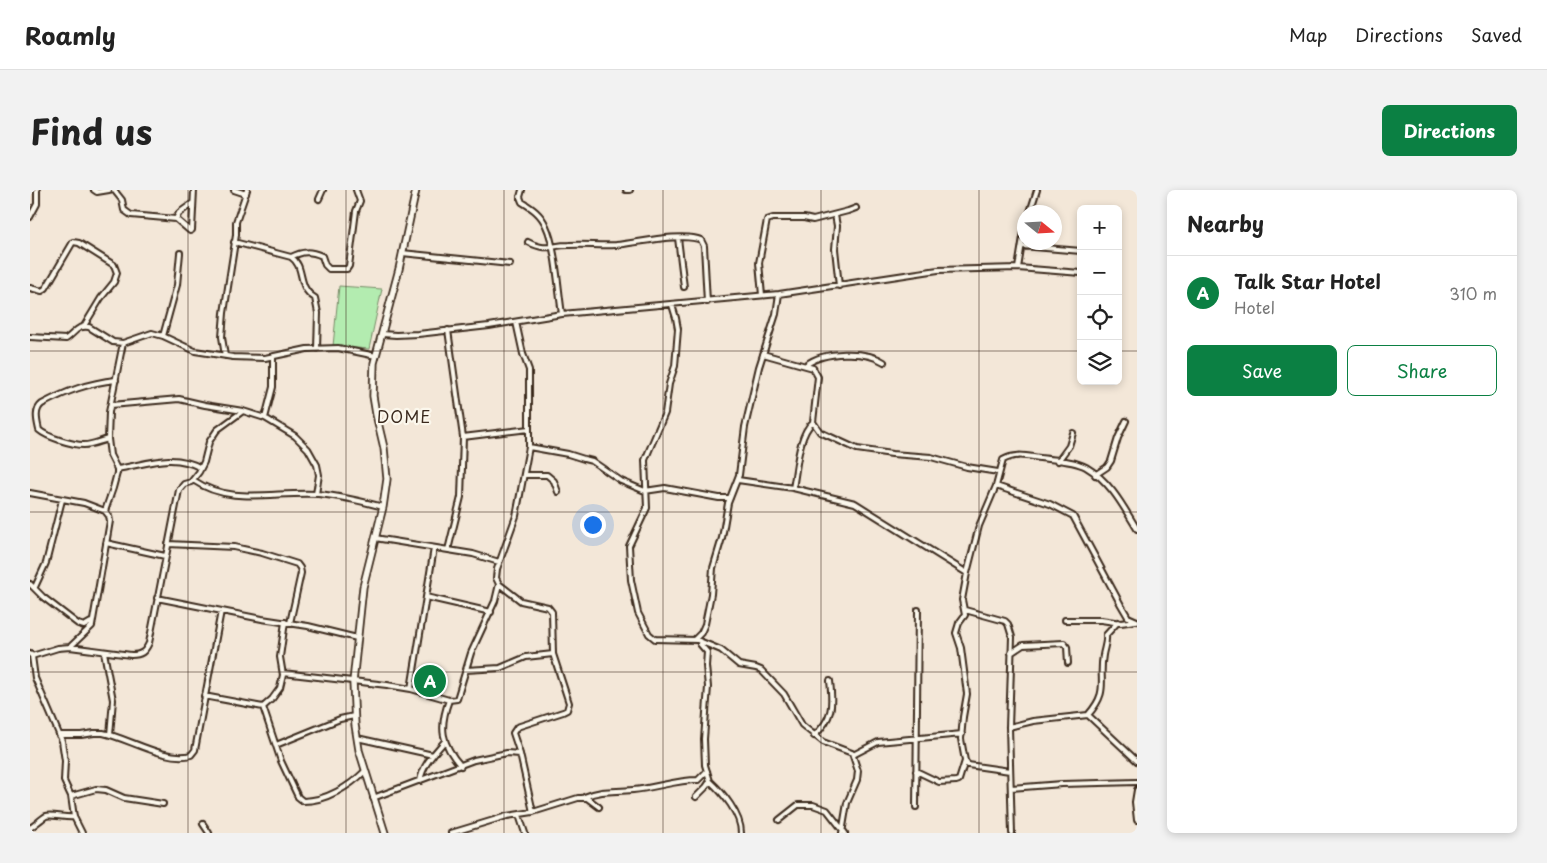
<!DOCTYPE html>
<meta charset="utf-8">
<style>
body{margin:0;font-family:"Playpen Sans",sans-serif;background:#f2f2f2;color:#222}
.controls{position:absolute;right:15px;top:15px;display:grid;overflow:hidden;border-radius:8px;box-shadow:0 2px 8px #0003}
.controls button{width:45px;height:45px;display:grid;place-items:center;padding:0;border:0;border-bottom:1px solid #e0e0e0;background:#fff;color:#222;font:25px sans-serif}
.compass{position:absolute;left:987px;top:15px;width:45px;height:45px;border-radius:50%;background:#fff;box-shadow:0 2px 8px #0003;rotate:108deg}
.you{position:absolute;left:562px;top:334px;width:18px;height:18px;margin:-12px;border:4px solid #fff;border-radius:50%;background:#1a73e8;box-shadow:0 0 0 8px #1a73e833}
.badge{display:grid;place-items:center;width:32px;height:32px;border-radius:50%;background:#0b8043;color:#fff;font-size:16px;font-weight:700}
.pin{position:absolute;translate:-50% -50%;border:2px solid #fff;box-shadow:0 1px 5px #0006}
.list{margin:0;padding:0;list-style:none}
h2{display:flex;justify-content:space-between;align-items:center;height:65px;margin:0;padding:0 20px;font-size:21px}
h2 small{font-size:16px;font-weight:400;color:#767676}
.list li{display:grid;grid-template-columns:32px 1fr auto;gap:15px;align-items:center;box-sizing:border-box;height:75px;padding:0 20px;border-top:1px solid #e0e0e0}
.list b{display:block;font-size:19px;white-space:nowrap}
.list p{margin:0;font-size:16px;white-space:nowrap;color:#767676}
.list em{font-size:16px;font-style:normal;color:#767676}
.actions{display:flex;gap:10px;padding:15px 20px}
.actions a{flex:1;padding:11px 0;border:1px solid #0b8043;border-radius:8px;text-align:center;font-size:18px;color:#0b8043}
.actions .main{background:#0b8043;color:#fff}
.icon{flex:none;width:28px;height:28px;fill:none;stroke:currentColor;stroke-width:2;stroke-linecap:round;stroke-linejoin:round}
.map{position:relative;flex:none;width:1107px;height:643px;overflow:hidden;border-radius:8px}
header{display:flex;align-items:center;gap:30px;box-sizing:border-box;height:70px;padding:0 25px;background:#fff;border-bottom:1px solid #e0e0e0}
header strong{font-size:24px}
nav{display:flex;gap:28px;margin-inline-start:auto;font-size:18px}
.intro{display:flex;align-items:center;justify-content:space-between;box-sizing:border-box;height:120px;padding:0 30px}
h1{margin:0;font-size:35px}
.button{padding:12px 22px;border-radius:8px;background:#0b8043;color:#fff;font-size:18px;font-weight:700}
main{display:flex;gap:30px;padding:0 30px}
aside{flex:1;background:#fff;border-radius:8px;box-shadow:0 2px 8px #0003}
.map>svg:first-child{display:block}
</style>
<header>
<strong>Roamly</strong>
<nav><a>Map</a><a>Directions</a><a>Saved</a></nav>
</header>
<div class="intro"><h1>Find us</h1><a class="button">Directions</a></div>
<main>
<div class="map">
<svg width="1107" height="643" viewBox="0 0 1107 643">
<rect width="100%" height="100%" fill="#f3e7d8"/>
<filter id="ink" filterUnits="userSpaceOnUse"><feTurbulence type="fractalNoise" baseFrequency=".02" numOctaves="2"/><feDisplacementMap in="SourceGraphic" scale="10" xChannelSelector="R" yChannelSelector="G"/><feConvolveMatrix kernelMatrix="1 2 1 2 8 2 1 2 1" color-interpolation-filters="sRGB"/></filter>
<g filter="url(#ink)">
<path fill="#b3ecb0" stroke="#778b67" d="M309,96l43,3 -13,60 -36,-3z"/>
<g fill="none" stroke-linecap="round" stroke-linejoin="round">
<defs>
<path id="street" d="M64,0l3,2 12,-2
M84,0l8,10 2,10 7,5 45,4 14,12 2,-1 2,-40
M204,0l12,4
M492,0l-2,7 2,5c10,6 19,12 24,24 10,21 12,63 16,88
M596,0h4
M289,9l4,-9
M1000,22l7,-22
M805,25l2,11 -2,23 4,37
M0,27l7,-13v-14
M146,29l3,-6 14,-10
M648,48l6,49
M204,52l57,15c15,10 5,30 24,41l3,15 -1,36
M498,52c20,10 22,3 41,3 16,-1 32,1 47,0 21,-2 67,-13 85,-5l3,6 3,56
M992,56l59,5
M372,63l108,11
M261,67c12,-6 19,-6 31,-1l3,9 4,4h18l2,-3 7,-55 4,-10 -4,-11
M988,78l6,-37
M0,98l12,3 4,-3 27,-46 6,1 35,22 3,8 -3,9 -13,16 -17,28
M732,105l-3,-32 8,-43 6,-2h31l9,2 35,-9 8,-3
M642,115l4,13 2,11 -3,37 -6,18 -4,29 -20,47 2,48 -18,38 2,34 7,33 11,21 6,5 42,1 24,10 18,15 17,3 5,2 23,24 18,31 21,17 29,11 6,18 -1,9 -10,23 -5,30
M418,140l15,107 -2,60 -13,53
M352,144l14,1 22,-1 71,-8 73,-12 217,-20 159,-24 80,-2 63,5
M133,146l14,-51 3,-32
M0,147l36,2c9,-6 11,-14 23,-12l24,15 10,1 29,-10 11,3 32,15 38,6 32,1 42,-9 31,-1 38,8
M733,164l50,14 5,9 -5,45 7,10 37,17 35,5 39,3 36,10 31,5
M195,166l-3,-19 2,-24 12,-78v-13l11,-32
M776,175c17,-14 60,-15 78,-3
M81,215l68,-6 26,6 38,6 22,7 30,18 13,13 9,16 2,10 -3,19
M235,228l8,-31v-30
M433,247l66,-8
M78,249c-8,2 -16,6 -24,6 -12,0 -37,-8 -45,-15 -2,-9 -5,-20 3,-26 25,-13 46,-21 74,-24
M499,257l39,7 16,5 8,2 29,20 24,10 20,-3 54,10h11
M1028,271l11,-15 4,-13
M87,279c30,-5 56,-17 84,-1
M494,285h23l7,6 4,11
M1065,285l12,-8 4,-6 7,-23 8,-17
M163,290c38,26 82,11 125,14 22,2 43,7 65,13
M708,290l55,8 62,15 112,70
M966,296l54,18 23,12 48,89 7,12 9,4
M763,298c4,-19 5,-53 20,-66
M0,303l54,10 21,8 4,5 1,5 -18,105 -22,21
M75,321l8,-23 4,-15v-4l-7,-14 -2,-16 1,-27 14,-69
M345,348l98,16 26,8
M76,353l59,13
M138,354l66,3 28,6 35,11 3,4 1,5 -11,50
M0,394l13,13 35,27 6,2 7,-4
M469,394l22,17 27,6 4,5 1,42 16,49 -2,7 -4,2 -46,15 -4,6 7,21 13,58
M5,397l11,-24 16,-63
M396,407l65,15
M127,408l105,21 46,7 49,12
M935,420l40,11 3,3 4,13 -3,90 3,106
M1035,430h36l20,3 14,-2
M664,450l7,-7 4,-9 6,-30 2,-26 9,-30 6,-35 11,-28 6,-48 14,-60 17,-53 3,-20
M74,462l9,48 -3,35
M981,463l12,-8 41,-2 3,4 1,16
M0,464l2,2 26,-8 12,-1 61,8c10,0 14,-3 18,-12l30,-153 5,-6 7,-2 8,-10 5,-10 5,-20 8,-12 26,-19
M2,466l3,22 27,63 3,20 -1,20 7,15 3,21 8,16
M436,480l34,-2 26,-11 27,-3
M253,483l104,12 24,4 38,11 8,-1 14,-46 24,-52 4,-17 -3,-6 1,-9 19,-53 13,-69v-77l-6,-16 -7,-32
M381,499l23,-141
M174,506l59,11
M419,510c-10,27 -8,44 12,66
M233,517l18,54 17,36 5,4c23,0 47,-15 62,-30
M233,517l9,-8 8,-11 3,-13 -3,-18 5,-35
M1058,525l49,46
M979,537l24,-6 55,-6c22,-25 10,-33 15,-60 1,-7 4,-12 3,-20l12,-13
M29,545h22l13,-2h9c25,5 63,29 88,22l4,-5 26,-139
M784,546c19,-18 19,-30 16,-55
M327,548l76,17
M246,555l64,-26 14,-3
M823,565l25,-13 84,-8
M935,571l3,4 42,6
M886,581l23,11 17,-1 3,-1 6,-19 -4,-22 2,-22 4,-23 -6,-46 -5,-15 3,-10 6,-8 -3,-15 5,-27 12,-47 17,-40 7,-26c12,-7 23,-4 37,-2 14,2 33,2 46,9 24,14 37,39 51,62
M390,591c3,-17 14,-27 24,-39
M680,591c13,12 31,33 31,52
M981,598l51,-4 75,-2
M1107,600l-2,12 2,18
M41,606l25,-7 10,1 18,8 39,6
M554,607c20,-8 29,-5 49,-7 22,-2 43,-10 65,-10l9,-9
M666,607l10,-10 4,-6 -5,-16 -1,-26 4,-52 -2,-21 1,-14 -7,-8
M343,608l101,-38 33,-7 13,1
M886,617l2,-197
M489,625l6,18
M749,630l19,-15h15l14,5 18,23
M173,634l6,9
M0,638c5,-3 11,-9 16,-12 5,-2 19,2 28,1
M421,643l56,-17 26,-4 45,-14h9l12,9"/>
<path id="secondary" d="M355,643l-26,-83 -4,-25 -2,-43 10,-95 20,-80 4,-28 -3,-31 -8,-34 -3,-18 1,-33 25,-94 17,-79"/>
</defs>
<use href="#street" stroke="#3b2a1e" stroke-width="8"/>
<use href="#secondary" stroke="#3b2a1e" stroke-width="9"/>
<use href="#street" stroke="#fbf7ec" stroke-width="4"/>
<use href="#secondary" stroke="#fbf7ec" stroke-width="5.5"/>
</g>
</g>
<path fill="none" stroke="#3b2a1e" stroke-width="1" stroke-opacity="0.55" d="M158,0v643M316,0v643M474,0v643M633,0v643M791,0v643M949,0v643M0,161h1051M1088,161h19M0,322h1107M0,482h1107"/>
<g text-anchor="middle" stroke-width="4.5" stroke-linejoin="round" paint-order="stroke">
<g font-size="16" letter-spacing="1" fill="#3b2a1e" stroke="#fbf7ec">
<text x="374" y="233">DOME</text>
</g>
</g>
</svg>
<div class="controls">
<button>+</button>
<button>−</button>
<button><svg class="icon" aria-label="locate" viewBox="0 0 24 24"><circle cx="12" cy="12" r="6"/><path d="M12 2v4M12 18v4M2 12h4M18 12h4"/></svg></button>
<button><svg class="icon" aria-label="layers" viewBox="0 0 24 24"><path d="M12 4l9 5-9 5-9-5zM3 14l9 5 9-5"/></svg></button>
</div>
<svg class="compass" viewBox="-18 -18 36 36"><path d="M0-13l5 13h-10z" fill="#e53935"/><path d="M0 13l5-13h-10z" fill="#767676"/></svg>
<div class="you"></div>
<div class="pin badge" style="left:400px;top:491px">A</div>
</div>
<aside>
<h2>Nearby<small></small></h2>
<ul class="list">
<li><span class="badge">A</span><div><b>Talk Star Hotel</b><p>Hotel</p></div><em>310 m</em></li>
</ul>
<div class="actions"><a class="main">Save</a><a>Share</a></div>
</aside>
</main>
